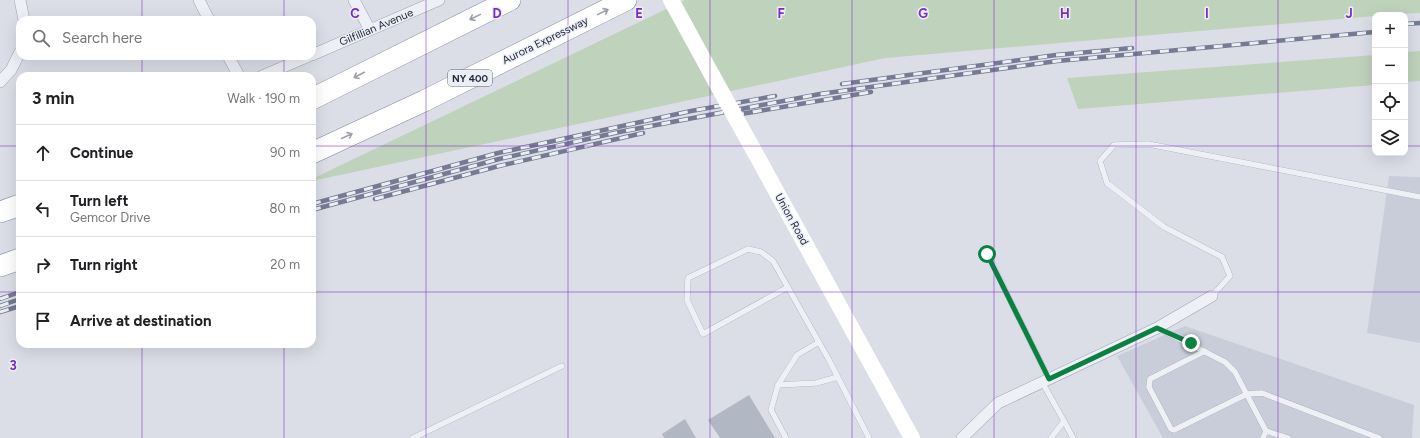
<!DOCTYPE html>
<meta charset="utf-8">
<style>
body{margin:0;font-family:Figtree,sans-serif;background:#f6f6f6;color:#202124}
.controls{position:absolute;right:12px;top:12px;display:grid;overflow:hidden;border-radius:8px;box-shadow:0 4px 16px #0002}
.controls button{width:36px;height:36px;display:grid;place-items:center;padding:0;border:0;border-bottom:1px solid #e0e0e0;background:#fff;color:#202124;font:20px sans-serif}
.stop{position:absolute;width:12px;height:12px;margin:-9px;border:3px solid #0b8043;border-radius:50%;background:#fff}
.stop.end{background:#0b8043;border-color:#fff;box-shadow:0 1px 4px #0008}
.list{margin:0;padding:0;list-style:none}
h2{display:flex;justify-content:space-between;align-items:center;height:52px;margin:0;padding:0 16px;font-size:17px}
h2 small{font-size:13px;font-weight:400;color:#757577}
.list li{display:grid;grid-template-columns:26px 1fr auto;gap:12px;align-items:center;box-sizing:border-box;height:56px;padding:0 16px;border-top:1px solid #e0e0e0}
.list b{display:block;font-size:15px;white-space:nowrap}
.list p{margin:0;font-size:13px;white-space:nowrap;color:#757577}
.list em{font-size:13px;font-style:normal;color:#757577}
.icon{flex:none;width:22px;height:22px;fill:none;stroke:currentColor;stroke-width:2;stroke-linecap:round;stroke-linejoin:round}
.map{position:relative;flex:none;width:1420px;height:438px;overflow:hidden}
.search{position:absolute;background:#fff;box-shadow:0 4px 16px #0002;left:16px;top:16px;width:300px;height:44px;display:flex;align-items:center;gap:10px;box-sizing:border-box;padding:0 14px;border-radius:12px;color:#757577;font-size:15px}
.panel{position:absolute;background:#fff;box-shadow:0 4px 16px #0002;left:16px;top:72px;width:300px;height:276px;border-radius:12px}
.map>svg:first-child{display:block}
</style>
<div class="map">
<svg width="1420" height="438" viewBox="0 0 1420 438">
<rect width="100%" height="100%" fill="#dbdee7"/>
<path fill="#c9cdd9" d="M1389,176l31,1v166l-53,-10z
M1185,326l229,79 -2,33h-249l-46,-82z"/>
<path fill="#bfd2bc" d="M685,0h735v13l-45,2v1l-490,42 -573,123v-2z
M1420,51v30l-15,1v-30z
M1375,55v30l-297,24 -11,-31z"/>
<path fill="#b2b7c4" d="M749,395l26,43h-55l-12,-18z
M685,419l11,19h-32l-2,-4z"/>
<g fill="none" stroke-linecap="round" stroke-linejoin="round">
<defs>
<path id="lane" d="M987,253l62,126
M788,287l-85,47 -16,-34 1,-22 60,-29 13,3 12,9 56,99 40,78
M1212,296l18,-20 -8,-19 -58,-30 -57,-44 -7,-22 14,-16 34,-1 272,53
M1158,328l67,34 10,10 31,59 -3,7
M1205,351l-55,28 -1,8 22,42 3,1 73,-36 15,-1 117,45
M1042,382l22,39 -13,17
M778,385l19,-30 22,-13
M1064,421l9,17
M1266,431l22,7
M413,438l149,-72
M786,438l-15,-28 7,-25 38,-2 22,-6"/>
<path id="street" d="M20,0l4,20
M199,0l10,20
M354,0l16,30
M312,55l127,-55
M228,56l11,20
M262,76l47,-20
M0,82l11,-12 9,-18
M962,438l36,-35 159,-75 55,-32"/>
<path id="highway" d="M312,99l198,-99
M312,153l112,-52 202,-101
M0,212l20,-7
M0,266l20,-7"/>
</defs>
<use href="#lane" stroke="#a0a4b1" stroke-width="6"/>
<use href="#street" stroke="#a0a4b1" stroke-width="12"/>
<use href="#highway" stroke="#82899f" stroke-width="22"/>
<use href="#lane" stroke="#eef0f5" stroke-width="5.5"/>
<use href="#street" stroke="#eef0f5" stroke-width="11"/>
<path stroke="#fff" stroke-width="16" d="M671,0l41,75
M753,149l159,289"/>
<use href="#highway" stroke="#fff" stroke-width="21"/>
<defs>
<path id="rail" d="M1405,24l15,-1
M842,84l214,-29 76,-7
M735,115l136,-23
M375,199l124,-33 144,-33
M312,204l186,-51 193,-42 84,-15
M312,210l187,-51 120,-27 201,-38 237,-33 318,-29
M0,299l20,-7
M0,306l20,-7
M0,312l20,-6"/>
</defs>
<use href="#rail" stroke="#747b92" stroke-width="4.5"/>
<use href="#rail" stroke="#ebeef5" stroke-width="3" stroke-dasharray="9" stroke-linecap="butt"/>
<path stroke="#fff" stroke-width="16" d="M712,75l41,74"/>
</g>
<defs><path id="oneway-shaft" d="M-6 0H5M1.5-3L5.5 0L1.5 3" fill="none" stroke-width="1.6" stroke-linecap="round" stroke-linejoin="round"/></defs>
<g stroke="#9c9fa8">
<use href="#oneway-shaft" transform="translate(603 12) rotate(-26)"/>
<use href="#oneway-shaft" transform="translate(475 17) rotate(154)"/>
<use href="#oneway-shaft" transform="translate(359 75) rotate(153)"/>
<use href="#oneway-shaft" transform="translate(347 136) rotate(-25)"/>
</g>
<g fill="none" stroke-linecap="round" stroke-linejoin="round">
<path stroke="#0b8043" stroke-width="5" d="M987,254l62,125 108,-51 34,15"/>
</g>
<path fill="none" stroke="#7b2cbf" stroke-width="1" stroke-opacity="0.55" d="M142,0v20M284,0v20M426,0v438M568,0v438M710,0v438M852,0v438M994,0v438M1136,0v438M1278,0v438M142,56v20M284,56v20M0,146h20M312,146h1063M1405,146h15M0,292h20M312,292h1108M142,344v94M284,344v94"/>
<g text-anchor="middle" stroke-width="3" stroke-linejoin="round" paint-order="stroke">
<rect fill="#ebeef5" stroke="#606575" stroke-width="1" x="448" y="70" width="44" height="16" rx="3"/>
<g font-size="10" font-weight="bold" fill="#242a3e">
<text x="470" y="82">NY 400</text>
</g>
<g font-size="11" fill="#242a3e" stroke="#ebeef5">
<text transform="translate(376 27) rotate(-23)" y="4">Gilfillian Avenue</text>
<text transform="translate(545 40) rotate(-26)" y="4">Aurora Expressway</text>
<text transform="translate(792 219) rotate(61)" y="4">Union Road</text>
</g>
</g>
<g font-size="13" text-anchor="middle" font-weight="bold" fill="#7b2cbf" stroke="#ebeef5" stroke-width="3" stroke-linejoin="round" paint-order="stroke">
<text x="355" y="18">C</text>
<text x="497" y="18">D</text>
<text x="639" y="18">E</text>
<text x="781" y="18">F</text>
<text x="923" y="18">G</text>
<text x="1065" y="18">H</text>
<text x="1207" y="18">I</text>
<text x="1349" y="18">J</text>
<text x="13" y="370">3</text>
</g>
</svg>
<div class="controls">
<button>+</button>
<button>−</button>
<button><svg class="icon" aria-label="locate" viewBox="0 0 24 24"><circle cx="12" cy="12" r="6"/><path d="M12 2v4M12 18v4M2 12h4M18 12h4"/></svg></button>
<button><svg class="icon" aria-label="layers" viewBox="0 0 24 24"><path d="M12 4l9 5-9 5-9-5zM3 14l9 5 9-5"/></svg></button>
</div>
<div class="stop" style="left:987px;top:254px"></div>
<div class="stop end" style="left:1191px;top:343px"></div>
<div class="search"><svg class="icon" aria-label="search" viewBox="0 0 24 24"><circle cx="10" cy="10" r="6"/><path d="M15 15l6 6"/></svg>Search here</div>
<section class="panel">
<h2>3 min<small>Walk · 190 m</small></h2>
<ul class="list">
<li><svg class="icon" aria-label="ahead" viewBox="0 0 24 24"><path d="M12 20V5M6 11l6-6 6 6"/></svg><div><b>Continue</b></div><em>90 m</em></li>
<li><svg class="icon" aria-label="left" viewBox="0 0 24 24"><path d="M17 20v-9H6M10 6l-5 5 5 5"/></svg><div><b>Turn left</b><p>Gemcor Drive</p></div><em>80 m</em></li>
<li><svg class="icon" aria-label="right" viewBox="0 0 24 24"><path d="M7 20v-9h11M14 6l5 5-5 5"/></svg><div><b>Turn right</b></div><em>20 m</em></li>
<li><svg class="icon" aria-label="arrive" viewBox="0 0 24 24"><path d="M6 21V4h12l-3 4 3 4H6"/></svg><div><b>Arrive at destination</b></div></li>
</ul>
</section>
</div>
